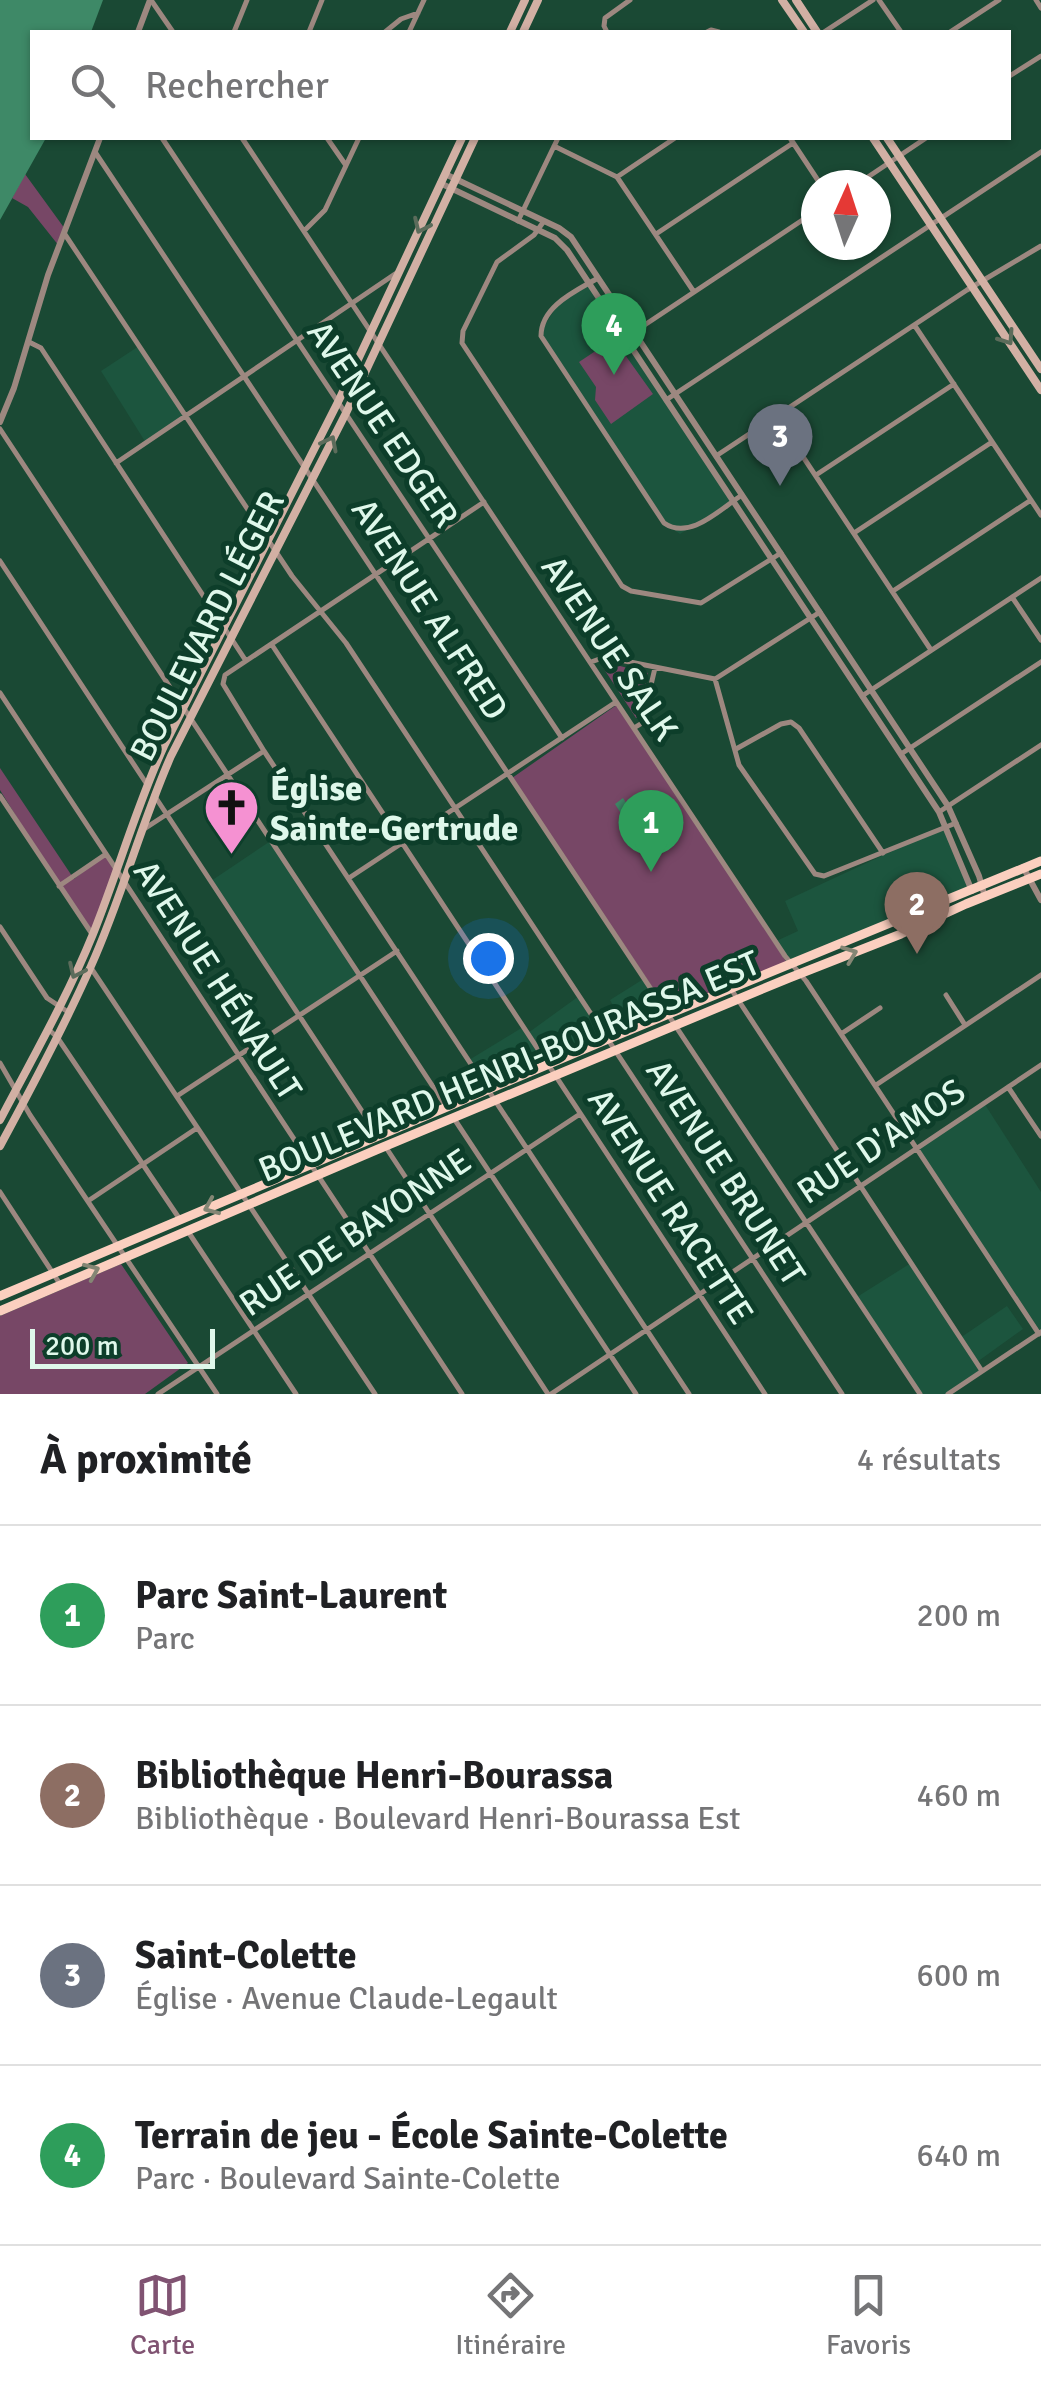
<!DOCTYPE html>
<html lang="fr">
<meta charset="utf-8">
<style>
body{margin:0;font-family:Signika,sans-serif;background:#f2f2f2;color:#202124}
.compass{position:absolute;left:801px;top:170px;width:90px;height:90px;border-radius:50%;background:#fff;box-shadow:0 2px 8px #0004;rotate:3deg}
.scale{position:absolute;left:30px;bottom:25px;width:185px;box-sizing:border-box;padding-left:10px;border:5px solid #dff8eb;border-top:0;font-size:28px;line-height:35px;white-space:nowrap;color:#dff8eb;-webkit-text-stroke:8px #0d3e2a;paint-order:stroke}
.you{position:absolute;left:488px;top:958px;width:35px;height:35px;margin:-25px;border:8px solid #fff;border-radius:50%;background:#1a73e8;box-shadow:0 0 0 15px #1a73e833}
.badge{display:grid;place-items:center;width:65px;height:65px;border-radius:50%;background:#805372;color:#fff;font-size:32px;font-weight:700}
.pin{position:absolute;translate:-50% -82px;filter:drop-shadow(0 2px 5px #0008)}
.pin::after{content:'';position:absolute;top:52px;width:35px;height:30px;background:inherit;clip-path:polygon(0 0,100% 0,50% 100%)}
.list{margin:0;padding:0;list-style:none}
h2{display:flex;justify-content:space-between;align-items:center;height:130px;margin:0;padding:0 40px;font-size:42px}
h2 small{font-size:32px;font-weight:400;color:#757577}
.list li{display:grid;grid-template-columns:65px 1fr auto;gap:30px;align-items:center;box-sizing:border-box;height:180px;padding:0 40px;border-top:2px solid #e0e0e0}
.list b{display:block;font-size:38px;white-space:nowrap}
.list p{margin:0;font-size:32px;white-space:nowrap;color:#757577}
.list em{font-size:32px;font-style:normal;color:#757577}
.icon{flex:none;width:55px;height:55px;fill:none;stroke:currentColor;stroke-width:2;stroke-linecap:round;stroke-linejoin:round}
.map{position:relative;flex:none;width:1041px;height:1394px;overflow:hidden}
.search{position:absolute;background:#fff;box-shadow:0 2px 8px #0004;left:30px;right:30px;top:30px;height:110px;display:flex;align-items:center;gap:25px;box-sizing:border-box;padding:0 35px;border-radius:0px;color:#757577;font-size:38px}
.sheet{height:850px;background:#fff}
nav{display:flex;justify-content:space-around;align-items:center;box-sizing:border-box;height:140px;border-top:2px solid #e0e0e0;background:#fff;font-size:28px;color:#757577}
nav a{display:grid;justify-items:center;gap:5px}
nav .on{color:#805372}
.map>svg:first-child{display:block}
</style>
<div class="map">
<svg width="1041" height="1394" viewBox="0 0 1041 1394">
<rect width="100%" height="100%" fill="#1a4934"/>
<path fill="#1c553e" d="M588,283l145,217 -53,34 -16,-11 -120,-183 -3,-9 18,-28z
M139,346l47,71 -40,26 -45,-72z
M946,826l25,62 -179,77 -20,-22 26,-12 -13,-30z
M272,840l88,135 -60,41 -89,-135z
M645,978l23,36 -179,76 -20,-30 54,-33 5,6 51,-37 17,25 19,-12 -5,-9z
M984,1103l57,89v140l-124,-183z
M911,1263l49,75 47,-32 16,23 -46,33 5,9 -34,23h-28l-63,-97z"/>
<path fill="#774766" d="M25,174l40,55 -6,17 -31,-39 -16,-9z
M609,342l5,6 4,-3 35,49 -42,30 -16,-24 1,-13 -17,-25z
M604,662l44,11 -9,45h-3l-34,-52z
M618,704l171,262 -118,49 -159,-237z
M0,768l74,111 32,-25 10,15 -24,65 -33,-48 -59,-96z
M121,1264l67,99 -43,31h-145v-78z"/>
<path fill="#3e8967" d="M0,0h103l-12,32h-59v106h14l-46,82z
M623,798l5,8 9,-6 8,11 -18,12 -12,-19z"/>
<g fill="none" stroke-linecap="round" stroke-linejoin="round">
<path stroke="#9d8880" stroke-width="5" d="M151,0l22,32
M879,0l22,32
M1036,0l5,8
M234,32l13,-32
M309,32l13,-32
M385,32l16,-13 17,-6
M409,32l15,-32
M607,32l-3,-6 1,-8 25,-18
M707,32l4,-2 8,2
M824,32l49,-32
M950,32l49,-32
M1008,77l33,-21
M162,138l400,600
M242,138l543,818 21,25 233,353
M327,138l18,26
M790,138l31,47
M554,146l63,31 77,115
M95,152l825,1242
M617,177l58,-39
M856,185l70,-47
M518,221l40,-83
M544,221l-10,14 -37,27 -34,69 -1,12 160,243 9,5 70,12 80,-50
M304,231l21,-21 34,-72
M64,233l228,343 54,67 496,751
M656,234l137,-91
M598,278c-22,13 -57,28 -57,58l123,187c26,18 56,-14 78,-28
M915,326l126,189
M625,338l191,-127
M29,342l12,6 205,313
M666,400l375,-248
M776,416l155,234
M0,429l447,679
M716,456l251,-166 74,-44
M116,463l279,-189
M816,475l138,-91
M484,502l-259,173 -2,9 41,67 425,643
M854,533l138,-91
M0,561l148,225
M893,591l138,-91
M1012,597l29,43
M272,645l493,749
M591,662l14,-5 110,22 105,-67
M715,679l24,86 76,109 9,2 132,-53
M0,693l462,701
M862,696l179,-118
M634,728l8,-5 13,-55
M736,749l45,-25 10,-2 8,6 84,125
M901,754l140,-92
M154,795l225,342
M0,796l92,138
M939,812l102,-67
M141,831l123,-80
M349,878l267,-176
M59,886l47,-32
M0,927l47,71 21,14
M91,968l284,426
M731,989l251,382
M946,995l19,30
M48,1029l9,8 124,184
M841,1034l39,-26
M0,1063l30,52 187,279
M876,1085l165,-110
M1008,1087l33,49
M177,1096l220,-145
M453,1117l183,277
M385,1146l163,248
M0,1192l60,92
M88,1201l109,-73
M187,1230l109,164
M158,1394l422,-280
M551,1394l490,-329
M948,1394l93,-62"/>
<path stroke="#9d8880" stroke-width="6" d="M138,32l12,-32
M445,174l114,54 12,9 377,569 31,70 6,21
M440,183l115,55 12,12 372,562 33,79
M0,422l14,-34 34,-113 52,-137
M1023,867l18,33"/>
<path stroke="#d2b0a4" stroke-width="8" d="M782,0l22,32
M796,0l21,32
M510,32l15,-32
M523,32l15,-32
M873,138l168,252
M887,138l154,231
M0,1120c32,-61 67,-122 93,-186 25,-62 43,-127 71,-188l175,-346 123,-262
M0,1146c32,-59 64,-119 91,-180 31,-69 50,-142 80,-210l175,-343 129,-275"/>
<path stroke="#fbcfbf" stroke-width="9" d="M0,1296l608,-257 433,-178
M0,1311l376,-161 413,-172 112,-44 65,-30 75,-30"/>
</g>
<defs><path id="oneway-chevron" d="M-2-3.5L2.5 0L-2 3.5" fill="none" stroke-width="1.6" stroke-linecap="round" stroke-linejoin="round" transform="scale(2.5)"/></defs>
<g stroke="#5c6c5b">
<use href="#oneway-chevron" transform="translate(421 226) rotate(115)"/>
<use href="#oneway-chevron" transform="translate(1007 338) rotate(56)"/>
<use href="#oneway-chevron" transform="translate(330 443) rotate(-63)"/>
<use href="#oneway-chevron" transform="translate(76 971) rotate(115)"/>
</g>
<g stroke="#848674">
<use href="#oneway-chevron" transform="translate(850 954) rotate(-21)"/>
<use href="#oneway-chevron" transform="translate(211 1207) rotate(157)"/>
<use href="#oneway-chevron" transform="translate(92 1271) rotate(-23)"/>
</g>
<defs>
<symbol id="church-pin" viewBox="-11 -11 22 30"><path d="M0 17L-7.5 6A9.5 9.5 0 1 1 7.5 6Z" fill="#f591d2" stroke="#0d3e2a"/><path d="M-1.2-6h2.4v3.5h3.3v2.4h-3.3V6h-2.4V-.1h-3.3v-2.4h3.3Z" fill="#111"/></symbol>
</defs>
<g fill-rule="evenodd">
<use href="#church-pin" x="200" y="776" width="63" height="86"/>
</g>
<g text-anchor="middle" stroke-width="10" stroke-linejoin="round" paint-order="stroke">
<g font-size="35" fill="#dff8eb" stroke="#0d3e2a">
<text transform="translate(383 424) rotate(56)" y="12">AVENUE EDGER</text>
<text transform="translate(430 609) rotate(57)" y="12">AVENUE ALFRED</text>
<text transform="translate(207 626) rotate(-63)" y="12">BOULEVARD LÉGER</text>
<text transform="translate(610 648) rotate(56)" y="12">AVENUE SALK</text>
<text transform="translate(218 980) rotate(57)" y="12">AVENUE HÉNAULT</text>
<text transform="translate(509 1066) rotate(-23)" y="12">BOULEVARD HENRI-BOURASSA EST</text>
<text transform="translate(881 1141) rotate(-34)" y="12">RUE D'AMOS</text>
<text transform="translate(726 1172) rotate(57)" y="12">AVENUE BRUNET</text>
<text transform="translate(671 1206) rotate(57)" y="12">AVENUE RACETTE</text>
<text transform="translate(355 1232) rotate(-34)" y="12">RUE DE BAYONNE</text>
</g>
<g font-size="35" font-weight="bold" fill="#dff8eb" stroke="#0d3e2a" text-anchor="start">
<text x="270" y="800">Église<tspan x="270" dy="40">Sainte-Gertrude</tspan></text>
</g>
</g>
</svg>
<svg class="compass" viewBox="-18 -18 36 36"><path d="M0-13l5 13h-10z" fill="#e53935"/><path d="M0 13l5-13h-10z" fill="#757577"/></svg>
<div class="scale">200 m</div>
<div class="you"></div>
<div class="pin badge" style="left:651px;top:872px;background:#2e9e5b">1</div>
<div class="pin badge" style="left:917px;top:954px;background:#8d6e63">2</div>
<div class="pin badge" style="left:780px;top:486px;background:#6b7280">3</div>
<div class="pin badge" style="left:614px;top:375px;background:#2e9e5b">4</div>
<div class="search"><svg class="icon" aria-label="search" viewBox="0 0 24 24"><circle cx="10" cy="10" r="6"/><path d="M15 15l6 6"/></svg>Rechercher</div>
</div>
<section class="sheet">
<h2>À proximité<small>4 résultats</small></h2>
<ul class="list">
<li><span class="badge" style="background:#2e9e5b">1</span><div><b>Parc Saint-Laurent</b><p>Parc</p></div><em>200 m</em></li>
<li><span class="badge" style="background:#8d6e63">2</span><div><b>Bibliothèque Henri-Bourassa</b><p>Bibliothèque · Boulevard Henri-Bourassa Est</p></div><em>460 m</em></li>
<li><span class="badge" style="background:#6b7280">3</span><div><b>Saint-Colette</b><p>Église · Avenue Claude-Legault</p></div><em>600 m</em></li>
<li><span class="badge" style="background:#2e9e5b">4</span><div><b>Terrain de jeu - École Sainte-Colette</b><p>Parc · Boulevard Sainte-Colette</p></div><em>640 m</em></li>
</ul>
</section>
<nav>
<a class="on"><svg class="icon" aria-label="map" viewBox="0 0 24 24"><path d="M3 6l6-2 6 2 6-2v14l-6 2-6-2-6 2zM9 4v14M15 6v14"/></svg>Carte</a>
<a><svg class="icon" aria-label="directions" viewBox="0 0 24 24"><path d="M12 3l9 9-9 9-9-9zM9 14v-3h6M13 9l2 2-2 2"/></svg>Itinéraire</a>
<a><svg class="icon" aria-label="saved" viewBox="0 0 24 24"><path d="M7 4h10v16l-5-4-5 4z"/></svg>Favoris</a>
</nav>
